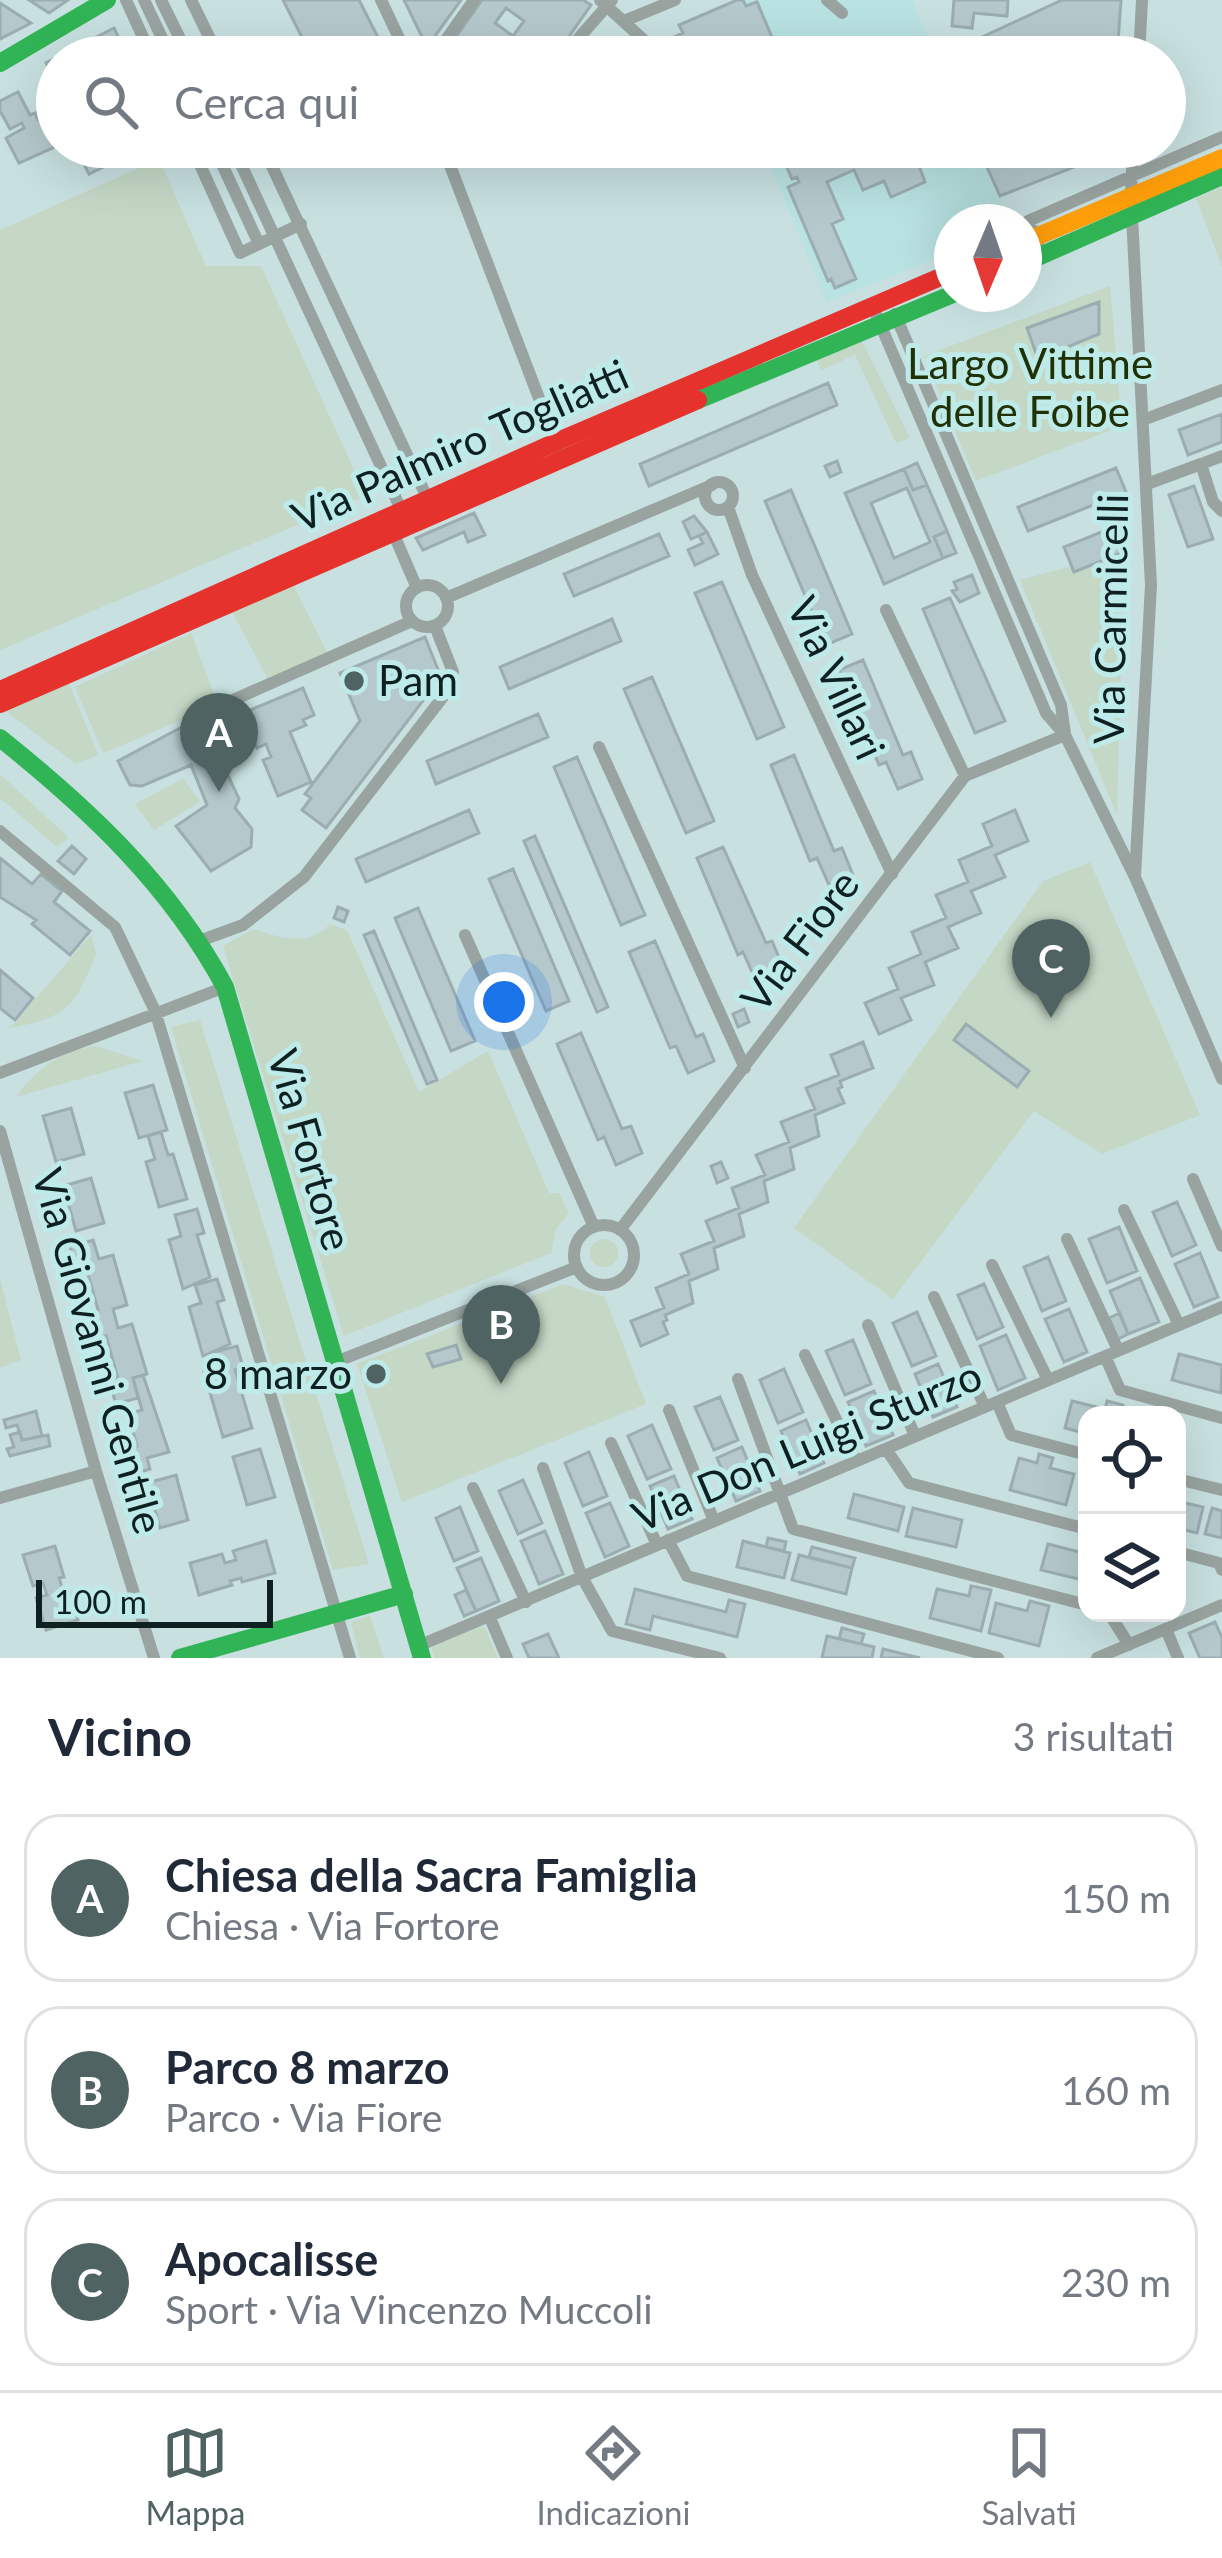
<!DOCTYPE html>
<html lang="it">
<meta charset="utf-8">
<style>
body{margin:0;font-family:Lato,sans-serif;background:#f2f2f3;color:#1f2937}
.controls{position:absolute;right:36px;bottom:36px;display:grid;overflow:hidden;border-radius:24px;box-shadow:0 12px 48px #0002}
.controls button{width:108px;height:108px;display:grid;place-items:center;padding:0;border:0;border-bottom:3px solid #e0e1e3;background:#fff;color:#1f2937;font:60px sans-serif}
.compass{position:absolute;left:934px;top:204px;width:108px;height:108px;border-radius:50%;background:#fff;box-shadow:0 12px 48px #0002;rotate:182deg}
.scale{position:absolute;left:36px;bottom:30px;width:237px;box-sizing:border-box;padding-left:12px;border:6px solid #0e2020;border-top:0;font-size:33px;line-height:42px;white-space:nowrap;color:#0e2020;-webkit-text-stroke:9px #beebea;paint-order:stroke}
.you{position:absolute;left:504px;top:1002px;width:42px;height:42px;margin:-30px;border:9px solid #fff;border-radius:50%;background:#1a73e8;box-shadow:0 0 0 18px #1a73e833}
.badge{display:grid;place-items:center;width:78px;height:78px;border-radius:50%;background:#4f6363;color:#fff;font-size:39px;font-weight:700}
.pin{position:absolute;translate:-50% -99px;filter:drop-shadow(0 3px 6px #0008)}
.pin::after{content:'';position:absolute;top:63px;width:42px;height:36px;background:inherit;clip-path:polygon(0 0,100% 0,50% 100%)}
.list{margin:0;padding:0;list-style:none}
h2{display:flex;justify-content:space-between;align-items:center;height:156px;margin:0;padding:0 48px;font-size:51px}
h2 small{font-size:39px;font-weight:400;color:#747a83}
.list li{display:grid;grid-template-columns:78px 1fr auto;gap:36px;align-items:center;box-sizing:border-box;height:168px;margin:0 24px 24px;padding:0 24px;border:3px solid #e0e1e3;border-radius:36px}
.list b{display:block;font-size:45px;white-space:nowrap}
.list p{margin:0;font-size:39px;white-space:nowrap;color:#747a83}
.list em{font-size:39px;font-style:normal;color:#747a83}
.icon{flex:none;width:66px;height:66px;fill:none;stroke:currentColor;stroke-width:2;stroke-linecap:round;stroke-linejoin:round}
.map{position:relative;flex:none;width:1222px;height:1658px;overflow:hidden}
.search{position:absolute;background:#fff;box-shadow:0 12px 48px #0002;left:36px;right:36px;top:36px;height:132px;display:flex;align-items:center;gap:30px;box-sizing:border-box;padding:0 42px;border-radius:66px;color:#747a83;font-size:45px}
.sheet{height:732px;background:#fff}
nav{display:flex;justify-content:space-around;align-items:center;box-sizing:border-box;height:168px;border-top:3px solid #e0e1e3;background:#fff;font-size:33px;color:#747a83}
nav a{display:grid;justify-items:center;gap:6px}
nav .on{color:#4f6363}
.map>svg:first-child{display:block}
</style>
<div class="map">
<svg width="1222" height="1658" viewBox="0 0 1222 1658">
<rect width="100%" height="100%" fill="#c8e0e0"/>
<path fill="#b9e2e2" d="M743,0h169l25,57h-158l-22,-55 -11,4z
M763,147h213l33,75h-57v30l-125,50z"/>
<path fill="#c5d8c6" d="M159,159l47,107h55l105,230 -366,154v-420z
M1222,187v80l-26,-69z
M1110,286l12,140 -146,55 -52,-125z
M862,341l48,97 -14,5 -41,-88 -33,15 -6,-10z
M1124,552l-7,263 -97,-235z
M291,581l37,73 -59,27 -39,-73z
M191,633l27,72 -115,48 -28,-66z
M69,683l29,72 -22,9 -73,-55z
M0,774l69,64 -12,9 -57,-49z
M183,778l17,24 -46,28 -19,-26z
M1090,862l110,253 -98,39 -68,-43 -141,188 -99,-71 249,-347z
M330,924l17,6 72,162 69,-41 61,142h10l10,20 -13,16 -5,24 -207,83 -121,-390 30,-17c29,9 53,19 77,-5z
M91,935l5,19c-22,54 -28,63 -86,74z
M200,1020l169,544 -36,6 -162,-543z
M96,1046l47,15 -127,36c21,-29 44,-46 80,-51z
M590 1253a14 14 0 1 1 28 0a14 14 0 1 1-28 0Z
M0,1280l21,80 -21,8z
M563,1284l42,13 41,107 -244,98 -45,-138z
M370,1616l14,42h-24l-9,-36z
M484,1626l14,32h-64l-3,-13z"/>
<path fill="#b5c9cd" stroke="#9badb0" stroke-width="3" fill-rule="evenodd" d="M29,0h39l-19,13z
M283,0h76l29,57h-76z
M404,0h57l-34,47z
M482,0h101l8,5 -28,40 -28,12h-93zM506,8l18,13 -11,15 -18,-13z
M737,0h6l3,6 11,-4 23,54 -103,1 -8,-18 14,-6 -4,-8z
M954,0h54l-1,16 -33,-3 -2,15 -20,-2z
M1062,0h59l-4,57h-178z
M0,3l28,18 3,2 -31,16z
M114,28l14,29h-70z
M891,40l7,17h-55l38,-16 2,3z
M57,57v29l-11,-23z
M18,92l12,23 5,-2 3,7 17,-9 2,5v30l-38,17 -13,-25 18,-10 -2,-5 -12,6 -10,-18v-10z
M95,147h50l-56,27 -8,-15 16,-8z
M778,147h28l8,18 42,-18h107l-44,19 6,16 -34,15 -7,-16 -21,9 -9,-20 -27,12 16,37 -11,5 24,55 -21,9 -4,-9 -3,2 -40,-94 11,-5 -2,-5 -5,2z
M978,147h132v6l-110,43z
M1099,302v32l-61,25 -11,-31z
M828,383l9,22 -188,81 -9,-22z
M1222,414v28l-34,13 -9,-25z
M837,461l4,11 -11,5 -5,-11z
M917,463l10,22 -14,5 -9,-21z
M1116,468l10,24 -98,39 -10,-24z
M904,469l9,21 14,-5 20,46 -13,6 9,21 -59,26 -39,-91zM907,488l23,54 -36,16 -23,-55z
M1194,486l19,53 -25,8 -19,-52z
M791,490l61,144 -26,11 -61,-144z
M474,513l11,22 -17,7 -4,-10 -41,18 -7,-12z
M694,516l13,16 -16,7 -8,-17z
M1114,527l10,25 -50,20 -10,-25z
M947,531l9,22 -13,5 -9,-21z
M707,532l11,22 -23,11 -7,-15 15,-7 -4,-7z
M659,534l10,22 -95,40 -10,-22z
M972,575l7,18 -19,9 -8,-11 5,-2 -3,-7z
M722,582l62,145 -27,12 -62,-146z
M950,598l55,123 -30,12 -52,-124z
M612,619l9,22 -112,48 -9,-22z
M425,637l16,40 -115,151 -24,-18 9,-12 -6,-4 55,-73 -20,-48z
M863,660l40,95 8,-3 11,27 -24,10 -12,-27 -7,3 -40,-95z
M652,677l62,144 -28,12 -62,-144z
M303,688l11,27 -11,5 3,5 -16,7 21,50 -33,14 -15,-36 8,-3 -5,-13 -9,4 -14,-35z
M538,714l10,23 -112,47 -9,-23z
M201,717l38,82 -4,9 17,21 -1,18 -40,24 -35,-45 31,-21 -16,-40 -49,21 -12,-1 -12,-24z
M794,755l40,96 8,-3 11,27 -24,10 -12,-27 -7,3 -39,-96z
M577,757l68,158 -24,10 -67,-158z
M469,810l10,23 -113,49 -10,-23z
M1015,810l13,31 -33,14 10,22 -34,14 10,22 -33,14 10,21 -33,14 9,23 -33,13 10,22 -32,14 -14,-31 33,-14 -9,-21 32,-14 -9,-22 34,-14 -10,-23 32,-13 -9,-22 33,-14 -9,-22z
M535,836l73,171 -11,5 -73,-171z
M72,846l14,13 -12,15 -16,-13z
M723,847l43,96 6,-2 11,26 -28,12 -12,-27 -5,3 -41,-97z
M0,858l32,26 9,-10 21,17 -8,11 36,29 -20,24 -38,-31 4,-4 -36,-23z
M513,869l56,132 -23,10 -57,-132z
M338,907l10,4 -4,11 -10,-4z
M418,908l57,133 -24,10 -56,-133z
M374,931l63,149 -10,4 -63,-149z
M655,941l41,96 7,-3 11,27 -26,12 -12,-27 -6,2 -41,-96z
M0,970l33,28 -18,22 -15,-12z
M744,1009l5,13 -11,5 -5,-13z
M966,1024l63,47 -12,16 -63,-47z
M581,1033l41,96 9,-3 11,27 -26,12 -12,-28 -6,3 -41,-96z
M863,1042l10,26 -33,13 2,6 -4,2 6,14 -29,12 4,21 -29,12 4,21 -30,12 4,21 -29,12 5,22 -30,12 4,21 -29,12 4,22 -28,12 2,5 -4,2 5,12 -27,12 -10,-25 33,-13 -8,-20 33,-14 -8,-20 33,-13 -8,-20 33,-13 -7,-20 33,-13 -9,-20 33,-13 -8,-20 34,-13 -9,-21 33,-13 -8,-20z
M153,1085l14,45 -28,8 -14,-45z
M71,1108l13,46 -28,8 -13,-46z
M161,1132l7,23 5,-1 14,45 -28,8 -13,-45 9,-3 -7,-23z
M721,1162l7,16 -11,5 -6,-17z
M91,1178l13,45 -28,8 -13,-45z
M1177,1202l19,43 -24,11 -19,-44z
M197,1209l7,24 -7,2 13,42 -27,12 -14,-49 12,-4 -6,-21z
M1119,1227l18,44 -30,12 -18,-44z
M93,1240l6,19 14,-4 14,50 -14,4 5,19 14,-4 15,50 -14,4 5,20 -22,6 -7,-23 9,-2 -12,-43 -9,3 -8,-27 9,-2 -12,-43 -9,3 -7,-23z
M1200,1253l18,44 -24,10 -19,-43z
M1048,1257l18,44 -24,10 -18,-44z
M1140,1278l19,44 -31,12 -18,-43z
M217,1279l7,21 -7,2 13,42 -27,12 -14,-49 12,-4 -6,-18z
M984,1284l19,43 -26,12 -19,-44z
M1069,1309l18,43 -23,10 -19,-43z
M917,1312l19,44 -24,10 -19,-43z
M1120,1313l8,21 -10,5 -9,-21z
M1006,1335l19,43 -27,12 -18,-44z
M853,1340l18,44 -26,11 -19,-44z
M456,1345l5,14 -28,8 -6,-13z
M237,1346l6,21 -8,3 17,58 -29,9 -19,-65 16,-4 -5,-16z
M1179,1354l43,11 -1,28 -49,-13z
M938,1364l19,43 -24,10 -18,-43z
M784,1369l19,43 -25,11 -18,-43z
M143,1375l26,77 -22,6 3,11 -16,5 -7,-25 10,-3 -9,-32 14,-4 -9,-32z
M874,1391l19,44 -27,11 -18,-44z
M720,1397l18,43 -24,10 -19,-43z
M1072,1401l49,12 -1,2h-33v19l-22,-6z
M1107,1401l16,4 -2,8 -16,-3z
M36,1411l6,25 -20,4 -5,-15 -11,3 -2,-8z
M806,1420l18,43 -24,11 -19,-43z
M652,1425l19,44 -24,10 -19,-43z
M20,1432l2,8 26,-5 2,11 -40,10 -3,-7 7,-2 -4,-12z
M742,1447l18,44 -24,10 -19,-43z
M260,1449l15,48 -28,8 -14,-48z
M589,1452l18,44 -24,10 -18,-43z
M1039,1454l14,4 -3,10 24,6 -8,31 -56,-15 9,-32 18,5z
M176,1475l12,45 -28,8 -13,-45z
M674,1476l18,43 -24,10 -18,-43z
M523,1480l19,43 -24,11 -19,-43z
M854,1494l50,13 -6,24 -50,-13z
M1177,1501l26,6 -6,26 -20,-5z
M610,1503l19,43 -24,11 -19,-44z
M460,1507l18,44 -24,10 -18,-43z
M913,1508l49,12 -6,27 -50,-11z
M1212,1508l10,3v27l-17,-4z
M545,1531l18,43 -24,10 -18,-43z
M768,1538l18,4 -2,9 -18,-4z
M266,1541l9,32 -33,9 -1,-4 -11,3 2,4 -33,10 -9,-32 32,-9 3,9 11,-3 -3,-9z
M743,1541l47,12 -6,25 -47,-11z
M1048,1544l39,10v27l-46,-11z
M55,1546l9,31 -5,1 4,12 5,-2 10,32 -32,10 -10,-32 11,-3 -4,-12 -10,3 -10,-31z
M812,1547l43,11 -3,10 -43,-11z
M799,1555l53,13 -6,26 -54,-14z
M481,1558l18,43 -23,10 -19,-43z
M971,1586l20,4 -10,41 -51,-13 7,-29 32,7z
M635,1589l91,23 3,-12 16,4 -8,33 -84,-21 -3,14 -24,-6z
M466,1590l10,21 -12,5 -9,-21z
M1030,1601l19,5 -10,40 -50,-13 7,-30 31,8z
M1215,1622l7,16v20h-22l-11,-25z
M842,1628l22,6 -3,10 -22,-5z
M548,1634l11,24h-30l-6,-14z
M827,1636l47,11 -2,11h-50z
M883,1649l37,9h-39z"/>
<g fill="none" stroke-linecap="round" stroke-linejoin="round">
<path stroke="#99a4a1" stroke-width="12" d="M126,0l26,57
M144,0l27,57
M161,0l28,57
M191,0l28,57
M381,0l27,57
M600,0l47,43 6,14
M827,0l15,13
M624,21l51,-21
M434,57l40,-57
M550,57l21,-10 41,-47
M1139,57l3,-57
M192,147l48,106 61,-29
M214,147l45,97
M233,147l171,369
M263,147l168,359
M443,147l115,301
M1133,147l-2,50 20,388 -16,291
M269,159l29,-12
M1038,243l-10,-22 194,-84
M872,305l174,408 19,22 70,142 87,202
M895,314l166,391 4,29
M1143,420l79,-30
M1222,456l-21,8 12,38 9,9
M705 496a14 14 0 1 1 28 0a14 14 0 1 1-28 0Z
M1147,484l54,-20
M728,507l24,68 140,299
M392,530l25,58
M406 606a21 21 0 1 1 42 0a21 21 0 1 1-42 0Z
M446,598l266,-113
M886,610l79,166
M224,704l188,-83
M599,747l146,321
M0,831l115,96 40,84 195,647
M465,935l129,292
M202,940l41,-15 61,-48 145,-188 4,-17 -18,-46
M0,1073l225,-86
M0,1131l96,340 58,187
M1193,1179l29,67
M1124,1210l55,115
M574 1255a30 30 0 1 1 60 0a30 30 0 1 1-60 0Z
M620,1230l345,-454 100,-41
M1067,1239l51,111
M992,1265l56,115
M934,1297l51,110
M868,1325l47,111
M805,1355l51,106
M1105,1356l15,34 102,28
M333,1363l244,-96
M738,1379l55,150 294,76
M997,1402l14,33 76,20
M669,1410l45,111
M611,1443l46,102
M886,1449l23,34 178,46
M543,1468l39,109 30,54 108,27
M1177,1479l45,11
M473,1488l53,114
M0,1498l96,-27
M668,1540l19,36 311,82
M1177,1552l42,11 3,7
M1109,1613l20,32
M490,1618l17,40
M1166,1629l12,29
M418,1646l804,-339
M1097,1658l125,-53"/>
<path stroke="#30b455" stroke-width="18" d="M0,63l107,-63
M1024,263l198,-87
M698,400l255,-106
M0,738c90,72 170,147 225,249l197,671
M180,1658l224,-64"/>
<path stroke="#ff9f0a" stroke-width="18" d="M1024,242l198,-84"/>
<path stroke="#e5322d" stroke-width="18" d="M0,690l556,-248 396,-170
M0,704l698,-304"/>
</g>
<g fill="#4f6363" stroke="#beebea" stroke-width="4.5">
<circle cx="354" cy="681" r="12"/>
<circle cx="376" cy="1374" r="12"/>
</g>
<g text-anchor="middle" stroke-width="10" stroke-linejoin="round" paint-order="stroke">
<g font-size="42" fill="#203105" stroke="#beebea">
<text x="1030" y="379">Largo Vittime<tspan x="1030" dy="48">delle Foibe</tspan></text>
</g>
<g font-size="42" fill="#0e2020" stroke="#beebea">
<text transform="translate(460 446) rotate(-24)" y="15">Via Palmiro Togliatti</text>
<text transform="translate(1111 619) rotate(-89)" y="15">Via Carmicelli</text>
<text transform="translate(836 678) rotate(65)" y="15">Via Villari</text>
<text transform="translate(800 941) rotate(-53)" y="15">Via Fiore</text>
<text transform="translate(310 1150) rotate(74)" y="15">Via Fortore</text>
<text transform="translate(98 1351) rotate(74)" y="15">Via Giovanni Gentile</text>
<text transform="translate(807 1446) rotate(-23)" y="15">Via Don Luigi Sturzo</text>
</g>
<g font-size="42" fill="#0e2020" stroke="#beebea" text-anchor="start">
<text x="378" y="696">Pam</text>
<text x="352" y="1389" text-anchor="end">8 marzo</text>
</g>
</g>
</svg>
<div class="controls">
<button><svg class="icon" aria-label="locate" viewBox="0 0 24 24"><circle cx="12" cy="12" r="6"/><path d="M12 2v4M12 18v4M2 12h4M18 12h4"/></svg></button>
<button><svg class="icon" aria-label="layers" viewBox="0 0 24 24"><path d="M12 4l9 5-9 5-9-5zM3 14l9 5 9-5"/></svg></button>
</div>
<svg class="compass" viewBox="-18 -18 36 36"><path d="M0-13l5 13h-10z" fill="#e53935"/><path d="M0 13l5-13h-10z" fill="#747a83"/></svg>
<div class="scale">100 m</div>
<div class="you"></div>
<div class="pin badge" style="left:219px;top:792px">A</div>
<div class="pin badge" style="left:501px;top:1384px">B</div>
<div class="pin badge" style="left:1051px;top:1018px">C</div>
<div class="search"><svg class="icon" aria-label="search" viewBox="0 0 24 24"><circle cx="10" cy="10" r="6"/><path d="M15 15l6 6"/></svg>Cerca qui</div>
</div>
<section class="sheet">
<h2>Vicino<small>3 risultati</small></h2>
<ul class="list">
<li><span class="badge">A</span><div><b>Chiesa della Sacra Famiglia</b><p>Chiesa · Via Fortore</p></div><em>150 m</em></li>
<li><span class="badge">B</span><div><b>Parco 8 marzo</b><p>Parco · Via Fiore</p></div><em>160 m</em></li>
<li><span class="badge">C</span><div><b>Apocalisse</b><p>Sport · Via Vincenzo Muccoli</p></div><em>230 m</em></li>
</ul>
</section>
<nav>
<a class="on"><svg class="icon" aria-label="map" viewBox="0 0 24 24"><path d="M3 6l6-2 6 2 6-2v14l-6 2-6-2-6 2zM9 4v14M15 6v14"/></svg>Mappa</a>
<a><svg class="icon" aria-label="directions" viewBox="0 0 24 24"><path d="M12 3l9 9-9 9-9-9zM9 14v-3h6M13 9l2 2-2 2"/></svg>Indicazioni</a>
<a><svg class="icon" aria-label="saved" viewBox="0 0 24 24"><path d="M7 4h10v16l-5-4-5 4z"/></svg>Salvati</a>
</nav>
